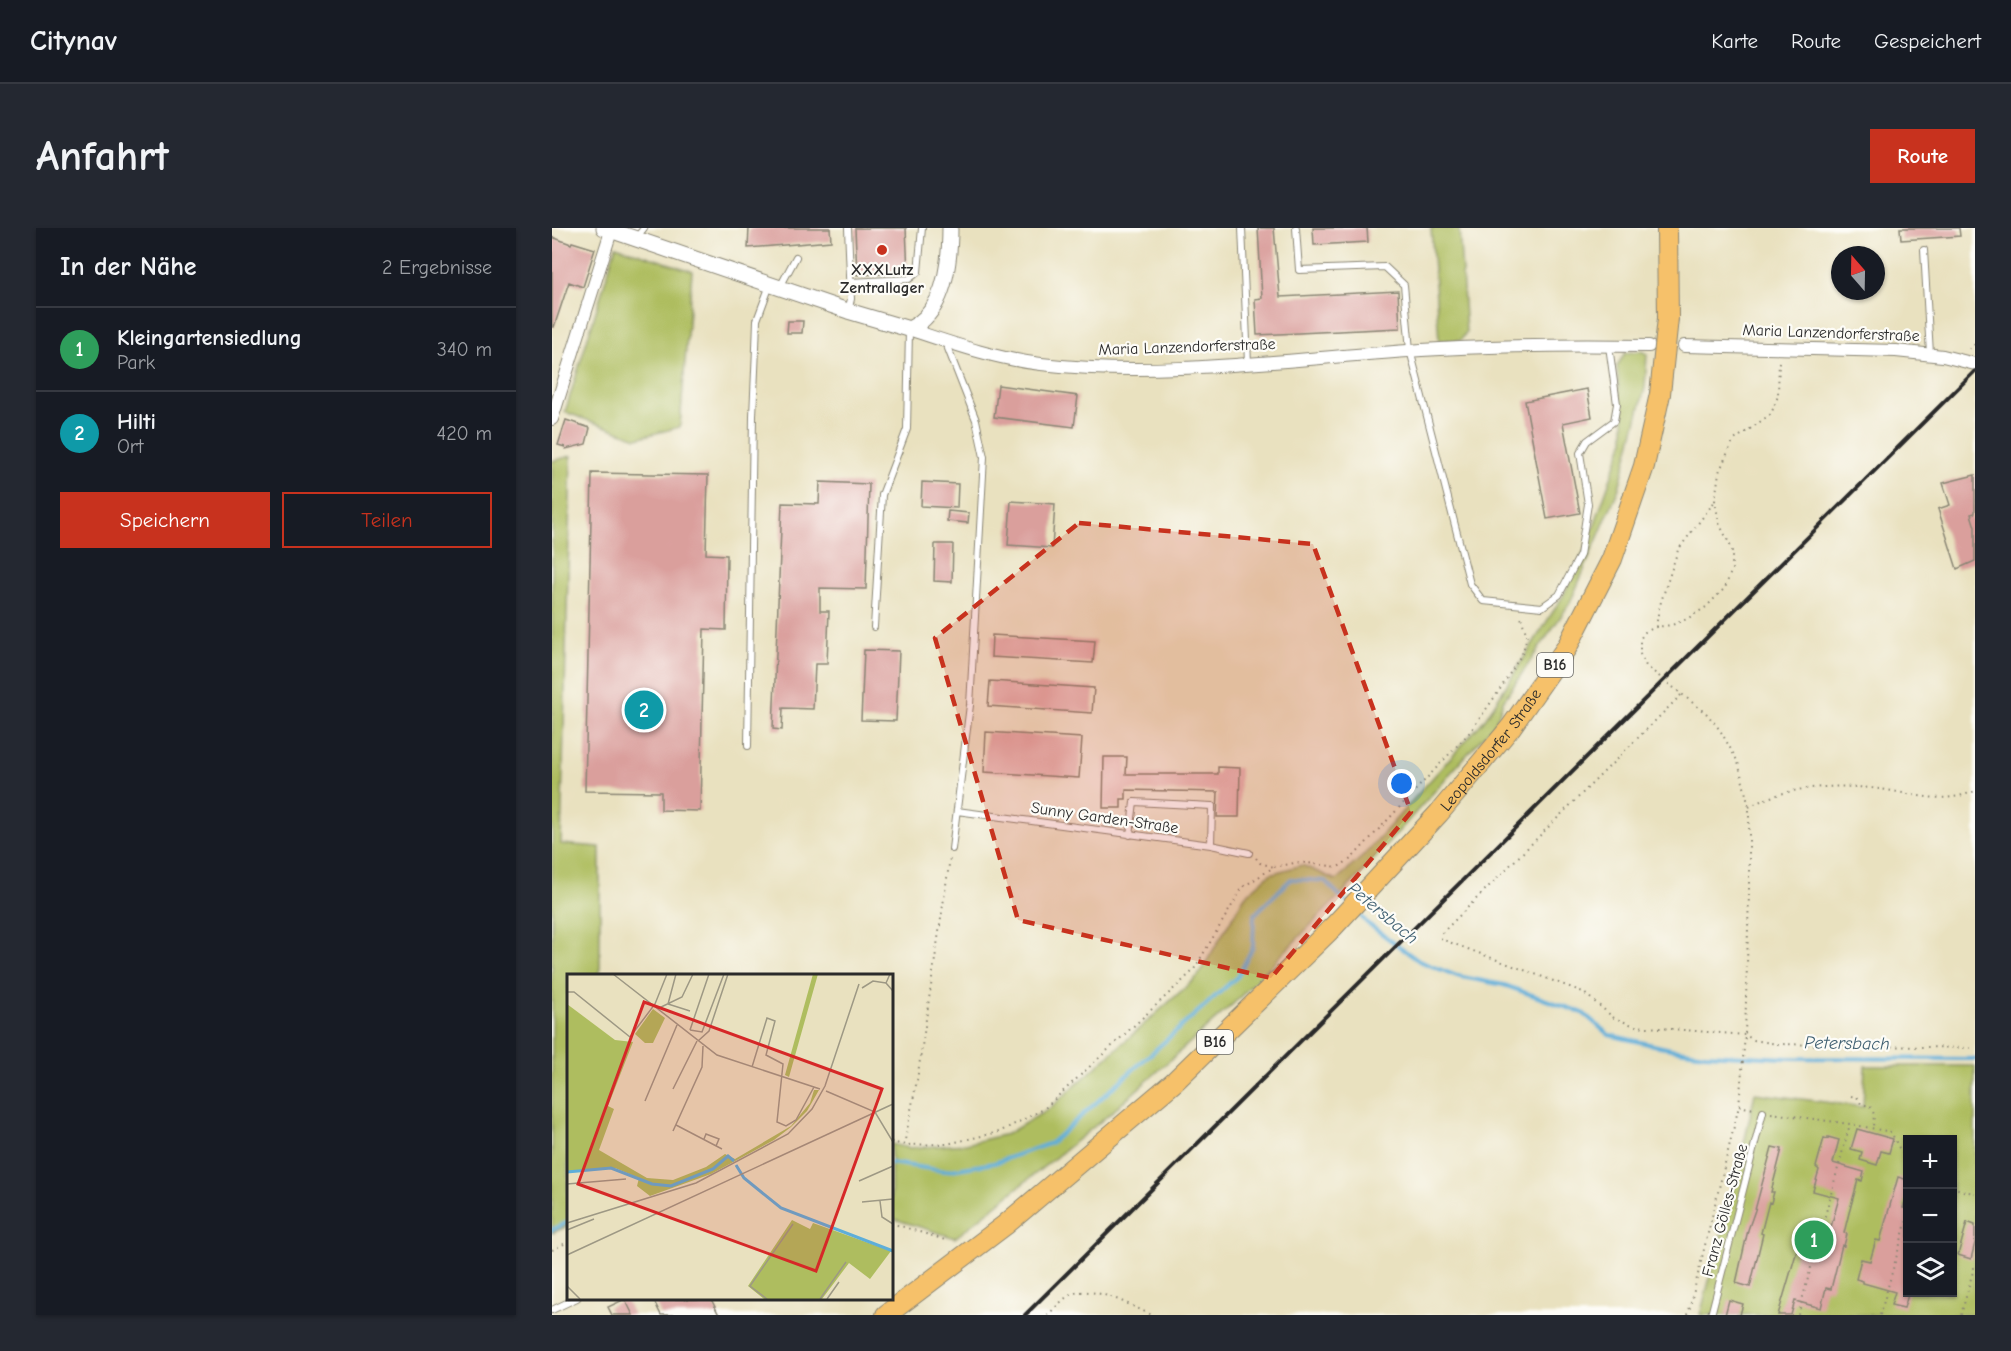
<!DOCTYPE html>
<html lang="de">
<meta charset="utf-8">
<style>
body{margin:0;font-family:"Comic Neue",sans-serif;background:#242831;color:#f1f3f6}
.controls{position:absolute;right:18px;bottom:18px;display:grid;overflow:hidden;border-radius:0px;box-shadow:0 2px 4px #0004}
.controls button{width:54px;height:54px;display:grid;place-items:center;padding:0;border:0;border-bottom:2px solid #363941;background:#171b24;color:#f1f3f6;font:30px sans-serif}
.compass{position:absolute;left:1279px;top:18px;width:54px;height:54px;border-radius:50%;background:#171b24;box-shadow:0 2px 4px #0004;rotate:340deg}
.you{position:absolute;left:850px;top:556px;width:21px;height:21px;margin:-15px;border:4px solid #fff;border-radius:50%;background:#1a73e8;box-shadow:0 0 0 9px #1a73e833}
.badge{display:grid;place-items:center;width:39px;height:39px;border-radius:50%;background:#c8321e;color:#fff;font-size:20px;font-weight:700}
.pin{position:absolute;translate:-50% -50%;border:3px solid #fff;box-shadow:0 2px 6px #0006}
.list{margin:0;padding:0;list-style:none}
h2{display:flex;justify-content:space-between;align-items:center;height:78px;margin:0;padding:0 24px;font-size:26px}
h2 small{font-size:20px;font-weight:400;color:#9ea1a6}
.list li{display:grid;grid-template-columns:39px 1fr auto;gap:18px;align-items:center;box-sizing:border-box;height:84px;padding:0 24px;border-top:2px solid #363941}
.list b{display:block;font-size:22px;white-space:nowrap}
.list p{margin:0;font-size:20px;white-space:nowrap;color:#9ea1a6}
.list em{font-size:20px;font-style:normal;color:#9ea1a6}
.actions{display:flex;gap:12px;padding:18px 24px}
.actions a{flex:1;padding:14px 0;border:2px solid #c8321e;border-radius:0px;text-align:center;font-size:21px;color:#c8321e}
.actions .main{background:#c8321e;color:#fff}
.icon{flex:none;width:33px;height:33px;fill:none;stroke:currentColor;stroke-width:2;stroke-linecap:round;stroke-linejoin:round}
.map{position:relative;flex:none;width:1423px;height:1087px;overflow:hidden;border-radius:0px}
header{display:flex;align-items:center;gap:36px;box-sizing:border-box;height:84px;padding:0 30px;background:#171b24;border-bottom:2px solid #363941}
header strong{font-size:28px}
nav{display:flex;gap:33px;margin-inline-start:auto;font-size:21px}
.intro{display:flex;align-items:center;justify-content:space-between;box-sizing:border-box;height:144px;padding:0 36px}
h1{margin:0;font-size:42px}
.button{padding:15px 27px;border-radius:0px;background:#c8321e;color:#fff;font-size:21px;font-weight:700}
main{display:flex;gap:36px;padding:0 36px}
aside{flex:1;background:#171b24;border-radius:0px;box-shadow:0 2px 4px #0004}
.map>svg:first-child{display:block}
</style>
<header>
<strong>Citynav</strong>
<nav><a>Karte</a><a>Route</a><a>Gespeichert</a></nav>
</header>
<div class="intro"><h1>Anfahrt</h1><a class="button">Route</a></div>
<main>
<aside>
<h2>In der Nähe<small>2 Ergebnisse</small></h2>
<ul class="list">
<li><span class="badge" style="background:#2e9e5b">1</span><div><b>Kleingartensiedlung</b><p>Park</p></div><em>340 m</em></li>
<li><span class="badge" style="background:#0f9aa8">2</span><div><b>Hilti</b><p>Ort</p></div><em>420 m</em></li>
</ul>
<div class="actions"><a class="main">Speichern</a><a>Teilen</a></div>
</aside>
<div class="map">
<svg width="1423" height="1087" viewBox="0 0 1423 1087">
<rect width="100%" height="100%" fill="#fdfcf7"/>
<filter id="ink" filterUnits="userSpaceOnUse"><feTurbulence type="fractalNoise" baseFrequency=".0167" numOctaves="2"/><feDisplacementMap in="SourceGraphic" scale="12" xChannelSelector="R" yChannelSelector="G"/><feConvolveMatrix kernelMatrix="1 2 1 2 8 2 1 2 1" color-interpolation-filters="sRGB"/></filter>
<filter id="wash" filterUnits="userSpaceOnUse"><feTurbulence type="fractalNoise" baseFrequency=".008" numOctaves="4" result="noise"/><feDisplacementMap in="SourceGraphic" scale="24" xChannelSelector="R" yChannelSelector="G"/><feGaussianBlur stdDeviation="1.35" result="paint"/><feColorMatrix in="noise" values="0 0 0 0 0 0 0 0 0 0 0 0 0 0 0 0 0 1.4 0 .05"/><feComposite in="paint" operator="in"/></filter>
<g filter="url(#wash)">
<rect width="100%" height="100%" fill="#e9e1bf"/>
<path fill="#aebd5f" stroke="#6c7445" stroke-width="1.5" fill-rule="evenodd" d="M879,0h28l7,104 -5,8 -22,1z
M64,18l76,25 -12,156 -43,11 -72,-26z
M1089,123l6,3 -2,34 -26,100 -49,115 -67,98 -7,21 -137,154 -125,127 -123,110 -156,125 -64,-20v-74l18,4 57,-4 41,-10 42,-25 149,-133 47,-80 25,-22 32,-9 34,15 26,-23 123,-138 78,-123 25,-53 36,-103v-21l-5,-23 -2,-30 8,-13z
M19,228l-10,388 39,3v129h-32v250l-16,7v-772z
M1313,838h110v249h-275l37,-139 18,-83 108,14zM1356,912h44v152h-44z"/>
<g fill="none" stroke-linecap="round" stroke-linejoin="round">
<path stroke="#5eaed9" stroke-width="4" d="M804,683l11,12 52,38 38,15 47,9 79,28 26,22 62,14 34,5 82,4 188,1
M339,935l54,8 49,-8 57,-20 187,-167 15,-29 1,-32 37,-36 34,2 21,21
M0,1002l16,-8"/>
</g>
<g id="blocks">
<path fill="#da9f9c" d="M197,0h81l1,13 -83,7z
M303,0h51l2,45 -51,2z
M706,0h16l6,69 118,-6 2,37 -143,7 -2,-36 7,-1z
M761,0h54l1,14 -54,3z
M1348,0h59l1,8 -59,4z
M0,9l19,7 1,-2 23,7 -12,38 -14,-5 -15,45h-2z
M236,93h15l-1,12h-15z
M446,157l80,11 -4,31 -80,-10z
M1035,161l5,28 -29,6 17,90 -33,6 -22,-118z
M14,192l24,8 -4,16 -20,5 -1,-2 -7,-2z
M40,245l116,2 -2,79 21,1 -1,75 -22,-1 -4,182 -39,-1v-18l-76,-1z
M1423,247v38l-4,1 4,13v34l-18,8 -19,-60 12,-4 -7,-22z
M268,254l49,2 -3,105 -46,-1v23h9l-2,53h-12l-2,45 -30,-1 -1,22 -9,-1 9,-226 37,1z
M370,254l36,2 -1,24 -36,-2z
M459,273l44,3 -3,44 -44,-3z
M396,283l21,2 -1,10 -21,-2z
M383,316h18l-1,38 -18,-1z
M440,407l103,6 -2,22 -102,-6z
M312,422l35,1 -3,70 -35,-1z
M438,453l104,7 -2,25 -104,-7z
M434,504l96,6 -3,40 -95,-6z
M552,529h23l-1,17h92v-7l22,1 -1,49h-22l1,-25 -92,-2v9h-5v9h-18z
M1305,901l36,10 -4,14 -8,-2 -4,14 -17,-5 2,-8 -11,-3z
M1276,909l11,3 -6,23 31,9 -2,9 -4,-1 -9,33 -5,20 3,1 -3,12 -2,-1 -11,44 -5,-1 -5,20 -26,-7 -4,14h-13l27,-92 25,7 9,-32 -26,-7 6,-21 -3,-3 8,-29 4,1z
M1220,919l10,2 -11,43h3l-3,11 -2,-1 -8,31 2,1 -13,53 -14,-4 12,-53 7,-20z
M1346,949l10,3v12l-5,16 5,1v86l-4,13 -13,-3 4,-13 -32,-9v-2l-7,-2 5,-20 9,2 6,-21 4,1z
M1415,994l8,3v18l-4,16 -13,-4z
M73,1071l8,16h-21l-4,-8z
M101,1071h58l8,16h-58z
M1177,1072l14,4 -3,11h-15z"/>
</g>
</g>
<g filter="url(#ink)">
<use href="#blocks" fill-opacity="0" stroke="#8a8675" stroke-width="1.5"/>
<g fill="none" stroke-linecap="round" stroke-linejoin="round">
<defs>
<path id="service" d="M296,0l3,71 -3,12
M690,0l6,135
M744,0l3,42 86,-3 19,18 6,65 60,234 13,17 59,6 17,-12 21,-40 8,-51 -8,-51 7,-12 27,-20 3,-17 -8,-58
M84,10l8,-10
M1372,22l6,104
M298,54l59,-3 9,-7 4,-44
M228,59l16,-30
M393,113l31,79 8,37 -14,248 -18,144
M322,399l8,-132 25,-66 2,-99
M196,518l5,-330 3,-68 1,-28 13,-35
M405,583l254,34 38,8
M578,607l4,-33 78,4 -1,39
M0,1082l25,-12
M1159,1087l52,-203"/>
<path id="minor" d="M357,101c42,14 87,30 132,35 121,14 246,-5 367,-13 80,-6 161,-6 241,-5
M1132,118l212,5 47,5 32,8
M0,191l60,-191"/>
<path id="tertiary" d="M52,0l244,83 61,18c36,-16 41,-66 41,-101"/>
<g id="primary">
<path d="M1115,0l1,90"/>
<path id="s1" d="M334,1087l119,-90 169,-143 160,-156 105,-113 72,-86 56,-80 45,-88 32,-93 16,-72"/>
</g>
</defs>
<use href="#service" stroke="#8a8675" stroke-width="8"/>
<use href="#minor" stroke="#8a8675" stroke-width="14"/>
<use href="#tertiary" stroke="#8a8675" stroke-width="17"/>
<use href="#primary" stroke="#8a8675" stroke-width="22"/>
<path stroke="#8a8675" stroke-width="2" stroke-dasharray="1.5 4.5" stroke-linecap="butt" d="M1417,121l6,-5
M1104,399l3,-19 19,-58 37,-49
M1129,467l-239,238 -1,6 142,53 31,26 21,8 110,9 9,5 23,4 198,4
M1197,579c38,-22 88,-23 131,-18 35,5 60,16 95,2
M704,630l4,5 14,4
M1299,868l7,2 3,6 9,2 4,8 -1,13
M1187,878l15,3
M1219,885l79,11 41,8 8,16 9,10
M339,914l13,3 43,-1 52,-12 45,-23 149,-138 50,-84 31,-20 26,-5 38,5 13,-8 119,-127 29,-41 24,-39 4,-16 -7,-22
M352,917l13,-65 33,-222
M1400,958l10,5 13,2
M339,995l54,17
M0,1022l16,-8
M495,1087c8,-6 17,-18 25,-21 23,-9 59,12 80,21
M1136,1087l51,-209 6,-71 4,-142v-86l-11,-45 -18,-32 -13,-16 -61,-48 -6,-12v-15l5,-7 11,-5 16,-2 15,-6 19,-12 19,-19 7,-19v-20l-13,-26 -4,-22 4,-29 14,-31 38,-27 7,-18 1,-37
M1246,1087l52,-191
M1328,1087l28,-99
M1409,1087l14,-51"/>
<use href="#service" stroke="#fff" stroke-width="6"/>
<use href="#minor" stroke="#fff" stroke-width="12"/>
<use href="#tertiary" stroke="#fff" stroke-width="15"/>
<use href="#primary" stroke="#f6c16b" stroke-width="20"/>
<path stroke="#2b2b2b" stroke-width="4" d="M473,1087l950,-944"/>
<defs>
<path id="primary-bridge" d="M1108,166l8,-76"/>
</defs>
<use href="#primary-bridge" stroke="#8a8675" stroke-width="22" stroke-linecap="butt"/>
<use href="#primary-bridge" stroke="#f6c16b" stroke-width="20"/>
</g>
</g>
<path fill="#c8321e" fill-opacity="0.2" stroke="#c8321e" stroke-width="4.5" stroke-dasharray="12 8" stroke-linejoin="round" d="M527,295l234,21 98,268 -140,166 -253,-58 -83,-282z"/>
<circle fill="#c8321e" stroke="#fdfcf7" stroke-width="2" cx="330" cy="22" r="6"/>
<g text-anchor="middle" stroke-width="4.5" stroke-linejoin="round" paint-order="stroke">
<g fill="#fdfcf7" stroke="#6a6a68" stroke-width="1.5">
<rect x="985" y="425" width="36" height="24" rx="4.5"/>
<rect x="645" y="802" width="36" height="24" rx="4.5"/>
</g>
<g font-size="15" font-weight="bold" fill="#2b2b2b">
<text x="1003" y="442">B16</text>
<text x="663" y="819">B16</text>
</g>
<g font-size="16" font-weight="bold" fill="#2b2b2b" stroke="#fdfcf7">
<text x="330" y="47">XXXLutz<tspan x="330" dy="18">Zentrallager</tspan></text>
</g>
<g font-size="16" fill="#2b2b2b" stroke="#fdfcf7">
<text transform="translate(1279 104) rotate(2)" y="6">Maria Lanzendorferstraße</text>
<text transform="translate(635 118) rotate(-2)" y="6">Maria Lanzendorferstraße</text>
<text dy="6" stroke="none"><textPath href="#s1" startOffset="830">Leopoldsdorfer Straße</textPath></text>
<text transform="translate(553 589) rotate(8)" y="6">Sunny Garden-Straße</text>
<text transform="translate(1172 982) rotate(-75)" y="6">Franz Gölles-Straße</text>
</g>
<g font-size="18" font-style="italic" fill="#3f5f71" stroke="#fdfcf7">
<text transform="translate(831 685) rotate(40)" y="6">Petersbach</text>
<text transform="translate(1295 815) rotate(1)" y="6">Petersbach</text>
</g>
</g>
<g transform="translate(15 746)">
<rect width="326" height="326" fill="#e9e1bf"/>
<path d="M246,0h5l-29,103 -4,-2zM0,30l48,36 18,2 -25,64 6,3 -15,41 48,28 26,2 33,-13 19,-13 10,5 56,-33 19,-23 4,-13h5l-12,21 -16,16 -17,13 -63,34 -61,22 -13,-10 2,-8 -24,-10 -48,4zM86,35l12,9 -12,25h-8l-10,-9zM225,246l18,9 3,-6 78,28 -21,28 -21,-16 -27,36h-58l-16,-13z" fill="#aebd5f"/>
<path fill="none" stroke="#5eaed9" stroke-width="3" d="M169,191l8,13 37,30 112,43M0,198l44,-4 41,16 19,2 42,-17 15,-13 6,5"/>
<path fill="none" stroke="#9d9884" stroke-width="1.5" d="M46,0l104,81 103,34M109,0l-8,30 22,7M323,0l-4,9 7,8M295,14l11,-7 13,2M0,18h7l56,45 25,-33 12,-30M90,35l25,-12 11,-23M123,56l12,2 22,-58M123,56l19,-56M131,67l11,-10 19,-57M185,93l15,-49 8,3 -9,34 17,9 -6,58 9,4 10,-6 18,-33M106,115l24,-48M259,117l49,21 18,30M78,127l32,-76M109,151l46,24M106,157l29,-64 1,-21M137,165l2,-5 13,5 -3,7M292,207l34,-15M0,210l59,-5M313,227l2,16 11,7M295,228l31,-3M0,249l129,-40 92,-49 24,-25 13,-23 34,-102M0,256l27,-11M0,281l326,-151M0,312l13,13M200,325l-17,-13 43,-62M253,325l26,-37M260,325l12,-17"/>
<path fill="#d62828" fill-opacity="0.15" stroke="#d62828" stroke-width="3" d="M77,28l238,87 -66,182 -238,-87z"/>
<rect width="326" height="326" fill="none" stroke="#2b2b2b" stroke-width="3"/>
</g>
</svg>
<div class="controls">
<button>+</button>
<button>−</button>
<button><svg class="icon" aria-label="layers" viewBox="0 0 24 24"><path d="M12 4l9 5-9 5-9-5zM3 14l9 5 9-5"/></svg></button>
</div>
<svg class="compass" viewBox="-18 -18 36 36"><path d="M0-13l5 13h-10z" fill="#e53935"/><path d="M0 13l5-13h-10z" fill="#9ea1a6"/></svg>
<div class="you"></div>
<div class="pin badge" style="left:1262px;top:1012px;background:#2e9e5b">1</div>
<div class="pin badge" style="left:92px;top:482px;background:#0f9aa8">2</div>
</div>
</main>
